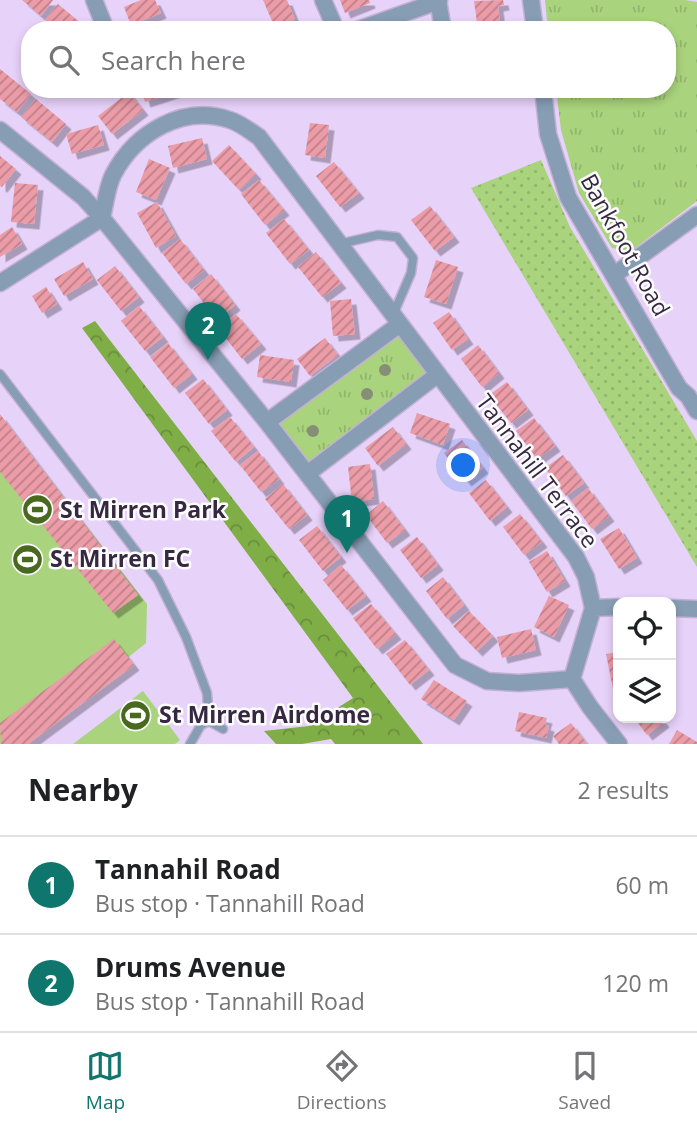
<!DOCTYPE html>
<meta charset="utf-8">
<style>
body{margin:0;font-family:"Open Sans",sans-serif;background:#f6f6f6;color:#202124}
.controls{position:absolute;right:21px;bottom:21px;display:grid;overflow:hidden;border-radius:14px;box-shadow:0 4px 10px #0003}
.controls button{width:63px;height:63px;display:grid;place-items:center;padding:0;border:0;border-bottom:2px solid #e0e0e0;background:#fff;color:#202124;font:35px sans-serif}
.you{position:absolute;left:464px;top:466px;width:24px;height:24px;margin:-18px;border:5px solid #fff;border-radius:50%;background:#1a73e8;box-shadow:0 0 0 10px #1a73e833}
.badge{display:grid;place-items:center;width:46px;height:46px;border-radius:50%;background:#0f766e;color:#fff;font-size:23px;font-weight:700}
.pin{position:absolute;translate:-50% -58px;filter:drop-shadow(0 2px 4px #0008)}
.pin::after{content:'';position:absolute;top:37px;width:24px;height:21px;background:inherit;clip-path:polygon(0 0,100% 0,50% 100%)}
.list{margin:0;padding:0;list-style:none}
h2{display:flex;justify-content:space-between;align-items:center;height:91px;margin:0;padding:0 28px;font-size:30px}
h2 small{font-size:23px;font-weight:400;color:#757577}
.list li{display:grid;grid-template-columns:46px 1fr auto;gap:21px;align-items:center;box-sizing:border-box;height:98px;padding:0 28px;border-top:2px solid #e0e0e0}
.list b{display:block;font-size:26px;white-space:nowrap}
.list p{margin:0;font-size:23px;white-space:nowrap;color:#757577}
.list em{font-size:23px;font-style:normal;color:#757577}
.icon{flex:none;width:38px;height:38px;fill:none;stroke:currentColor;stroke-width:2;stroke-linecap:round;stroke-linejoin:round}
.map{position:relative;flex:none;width:697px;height:744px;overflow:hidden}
.search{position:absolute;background:#fff;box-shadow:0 4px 10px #0003;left:21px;right:21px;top:21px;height:77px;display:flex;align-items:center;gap:18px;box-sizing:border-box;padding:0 24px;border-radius:28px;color:#757577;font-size:26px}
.sheet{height:287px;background:#fff}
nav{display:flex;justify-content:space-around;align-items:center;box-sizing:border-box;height:98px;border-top:2px solid #e0e0e0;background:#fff;font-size:19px;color:#757577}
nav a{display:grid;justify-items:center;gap:4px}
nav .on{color:#0f766e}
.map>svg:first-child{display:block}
</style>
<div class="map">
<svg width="697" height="744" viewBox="0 0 697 744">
<defs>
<pattern id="grass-dots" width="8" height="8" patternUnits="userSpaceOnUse" patternTransform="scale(1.75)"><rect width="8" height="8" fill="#a9d37c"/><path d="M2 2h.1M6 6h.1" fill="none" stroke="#92b56c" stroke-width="1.8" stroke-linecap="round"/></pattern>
<pattern id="forest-crowns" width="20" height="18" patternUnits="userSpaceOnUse" patternTransform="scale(1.75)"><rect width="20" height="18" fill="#7fae47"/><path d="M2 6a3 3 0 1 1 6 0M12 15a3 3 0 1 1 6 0" fill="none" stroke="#698e3d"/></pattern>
<pattern id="park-tufts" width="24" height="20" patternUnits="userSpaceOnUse" patternTransform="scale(1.75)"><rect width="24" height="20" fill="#a9d37c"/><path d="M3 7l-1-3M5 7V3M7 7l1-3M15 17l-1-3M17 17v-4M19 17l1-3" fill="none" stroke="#92b56c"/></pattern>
<pattern id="building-hatch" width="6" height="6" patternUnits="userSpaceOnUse" patternTransform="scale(1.75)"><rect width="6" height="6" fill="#eb9ca7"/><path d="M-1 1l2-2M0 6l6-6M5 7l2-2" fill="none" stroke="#bf7f8a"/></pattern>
<filter id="shadow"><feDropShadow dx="5.5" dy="5.5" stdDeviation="0" flood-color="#0004"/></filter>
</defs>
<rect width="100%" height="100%" fill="#e7d2f9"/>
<path fill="url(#grass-dots)" d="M541,160l29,67 127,214v126l-226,-379z"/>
<path fill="url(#forest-crowns)" d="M95,321l328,423h-88l-4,-5 -29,5h-26l-12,-13 45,-5 44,-28 -271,-370z"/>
<path fill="url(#park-tufts)" d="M545,0h140l12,2v199l-66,50 -19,-3 -33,-55 -18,-63 -5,-41h111v-59h-119z
M397,332l31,42 -119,91 -33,-42z"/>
<path fill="#a9d37c" d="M0,416l147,188 -1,39 -126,101h-20z
M143,691l37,49 -5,4h-102z"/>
<path fill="url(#building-hatch)" filter="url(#shadow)" d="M22,0h31l-12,16z
M141,0h14l6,13 -30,12 -7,-18z
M263,0h24l8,20 -20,8z
M340,0h29l1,3 -25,10z
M503,0l1,5 -6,1 3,24h-23l-4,-29z
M58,4l31,26h-32l-12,-10z
M0,69l31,25 -14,18 -17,-13z
M141,89h41v1l-37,12z
M129,92l14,18 -31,24 -14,-18z
M36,99l30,25 -14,18 -31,-25z
M310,123l19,2 -4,33 -20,-3z
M98,125l6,20 -32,9 -6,-20z
M202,138l5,21 -34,9 -5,-22z
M229,145l27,29 -17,16 -27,-29z
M0,156l16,13 -14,18 -2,-1z
M149,159l21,9 -14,32 -20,-8z
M334,162l25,31 -19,14 -24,-31z
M259,180l25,30 -19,15 -24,-31z
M15,183l23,2 -4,39 -23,-2z
M157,202l19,34 -20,12 -19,-35z
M430,206l24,31 -19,14 -24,-31z
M284,219l25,31 -19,14 -24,-31z
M12,227l10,17 -22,13v-22z
M180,239l24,31 -18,14 -24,-31z
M316,252l25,31 -19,14 -24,-30z
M436,260l22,7 -12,37 -22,-7z
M83,262l10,17 -29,17 -10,-17z
M115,266l24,31 -18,14 -24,-31z
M211,274l24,31 -18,15 -24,-31z
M46,287l11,17 -15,9 -10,-17z
M351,299l4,35 -22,2 -3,-35z
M139,306l24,31 -18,14 -24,-30z
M449,312l19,27 -16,11 -19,-27z
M236,314l25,30 -19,15 -24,-31z
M325,338l13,17 -28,21 -13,-17z
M168,343l24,31 -18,14 -24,-31z
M478,345l21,28 -17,14 -21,-28z
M260,355l34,5 -3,22 -34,-5z
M203,379l24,31 -18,14 -24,-31z
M507,382l21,28 -17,13 -22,-28z
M417,413l33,11 -7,21 -33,-12z
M0,414l138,181 -25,18 -113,-141z
M230,417l24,30 -18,15 -25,-31z
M534,418l21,28 -18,13 -21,-28z
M393,427l13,17 -28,22 -13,-18z
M462,440l21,28 -17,13 -22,-28z
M258,451l21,28 -18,13 -21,-27z
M563,455l21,28 -18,13 -21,-28z
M370,464l4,35 -22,3 -4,-35z
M486,480l21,27 -17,14 -21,-28z
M283,484l24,31 -18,14 -24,-30z
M588,488l21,28 -17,13 -21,-28z
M383,501l22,29 -18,13 -21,-28z
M520,514l22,28 -18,13 -21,-28z
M317,526l24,31 -18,14 -24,-31z
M619,528l18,30 -18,11 -19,-30z
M417,537l21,28 -17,13 -21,-28z
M547,551l18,30 -18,11 -18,-30z
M341,565l25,31 -19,14 -24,-30z
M443,577l21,28 -17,14 -21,-28z
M549,596l20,9 -15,32 -20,-10z
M371,604l25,30 -19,15 -24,-31z
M469,611l24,25 -16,15 -24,-25z
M531,629l5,21 -34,8 -5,-21z
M114,639l20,26 -106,79h-27l-1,-21z
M405,640l24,30 -19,15 -24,-31z
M618,652v36l-5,1 -7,-35z
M434,680l33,21 -13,19 -33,-21z
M519,712l28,6 -2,7 4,1 -3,12 -31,-7z
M634,718h27l3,4 -17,13z
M571,723l16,21h-28l-6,-8z
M677,730l20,12v2h-28z"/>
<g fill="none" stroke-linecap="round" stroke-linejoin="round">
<defs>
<path id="lane" d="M339,244l39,-9 19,2 16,21 -2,15 -18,42
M0,374l158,206 28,57 21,56 2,28 -8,4 -11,19
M209,721l14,8"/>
<path id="street" d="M94,0l12,30
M323,0l13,30
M438,0l5,30
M531,0l4,30
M357,30l82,-29
M543,89l5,45 20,63 111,191 9,8 9,15
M0,130l83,67 19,21 165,204 188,243 32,16 32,2 53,-4
M102,218c3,-13 5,-31 11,-43 22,-42 69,-71 117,-55 10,3 20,11 29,17l317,420 10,20 7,31 -21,71
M614,275l83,-60
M0,283l102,-65
M267,422l133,-98
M307,474l130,-99
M593,608l25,-1
M671,608l26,1
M572,679l18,28 29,37"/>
</defs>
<use href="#lane" stroke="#c4b0d4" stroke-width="11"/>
<use href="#street" stroke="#c4b0d4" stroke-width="19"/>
<use href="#lane" stroke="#869db4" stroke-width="8"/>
<use href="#street" stroke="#869db4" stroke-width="16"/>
</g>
<g fill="#878e77">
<circle cx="385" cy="370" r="6"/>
<circle cx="367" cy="394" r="6"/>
<circle cx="313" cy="431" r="6"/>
</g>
<defs>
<symbol id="stadium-disc" viewBox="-11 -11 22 22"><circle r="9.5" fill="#49691f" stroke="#fcfcfc"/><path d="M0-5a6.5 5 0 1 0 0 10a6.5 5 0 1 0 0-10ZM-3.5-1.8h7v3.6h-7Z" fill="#fff"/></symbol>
</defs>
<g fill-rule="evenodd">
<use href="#stadium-disc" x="20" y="492" width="35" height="35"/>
<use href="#stadium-disc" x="10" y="542" width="35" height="35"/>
<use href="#stadium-disc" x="118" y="698" width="35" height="35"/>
</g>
<g text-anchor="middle" stroke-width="5" stroke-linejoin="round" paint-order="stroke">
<g font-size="23" fill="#362841" stroke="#fcfcfc">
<text transform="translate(625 245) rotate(61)" y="8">Bankfoot Road</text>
<text transform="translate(537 471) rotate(53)" y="8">Tannahill Terrace</text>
</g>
<g font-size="23" font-weight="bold" fill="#362841" stroke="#fcfcfc" text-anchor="start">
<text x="60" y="518">St Mirren Park</text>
<text x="50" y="567">St Mirren FC</text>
<text x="159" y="723">St Mirren Airdome</text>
</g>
</g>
</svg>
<div class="controls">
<button><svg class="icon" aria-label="locate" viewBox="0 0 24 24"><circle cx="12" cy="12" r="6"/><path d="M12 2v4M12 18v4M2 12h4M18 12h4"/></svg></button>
<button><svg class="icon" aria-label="layers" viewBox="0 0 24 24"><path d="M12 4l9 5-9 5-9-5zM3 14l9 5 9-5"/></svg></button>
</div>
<div class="you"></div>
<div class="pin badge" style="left:347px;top:553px">1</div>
<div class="pin badge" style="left:208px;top:360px">2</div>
<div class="search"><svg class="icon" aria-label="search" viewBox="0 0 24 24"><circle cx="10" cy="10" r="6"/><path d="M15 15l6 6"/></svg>Search here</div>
</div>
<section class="sheet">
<h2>Nearby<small>2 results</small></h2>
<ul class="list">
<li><span class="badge">1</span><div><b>Tannahil Road</b><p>Bus stop · Tannahill Road</p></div><em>60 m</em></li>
<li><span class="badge">2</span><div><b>Drums Avenue</b><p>Bus stop · Tannahill Road</p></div><em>120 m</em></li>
</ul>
</section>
<nav>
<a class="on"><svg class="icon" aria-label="map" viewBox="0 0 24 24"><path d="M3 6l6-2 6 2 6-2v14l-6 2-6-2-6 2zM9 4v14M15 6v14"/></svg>Map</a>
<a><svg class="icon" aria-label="directions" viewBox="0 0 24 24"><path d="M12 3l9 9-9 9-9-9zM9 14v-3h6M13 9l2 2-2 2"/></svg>Directions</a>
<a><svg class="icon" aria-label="saved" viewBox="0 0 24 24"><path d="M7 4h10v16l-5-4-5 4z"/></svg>Saved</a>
</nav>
